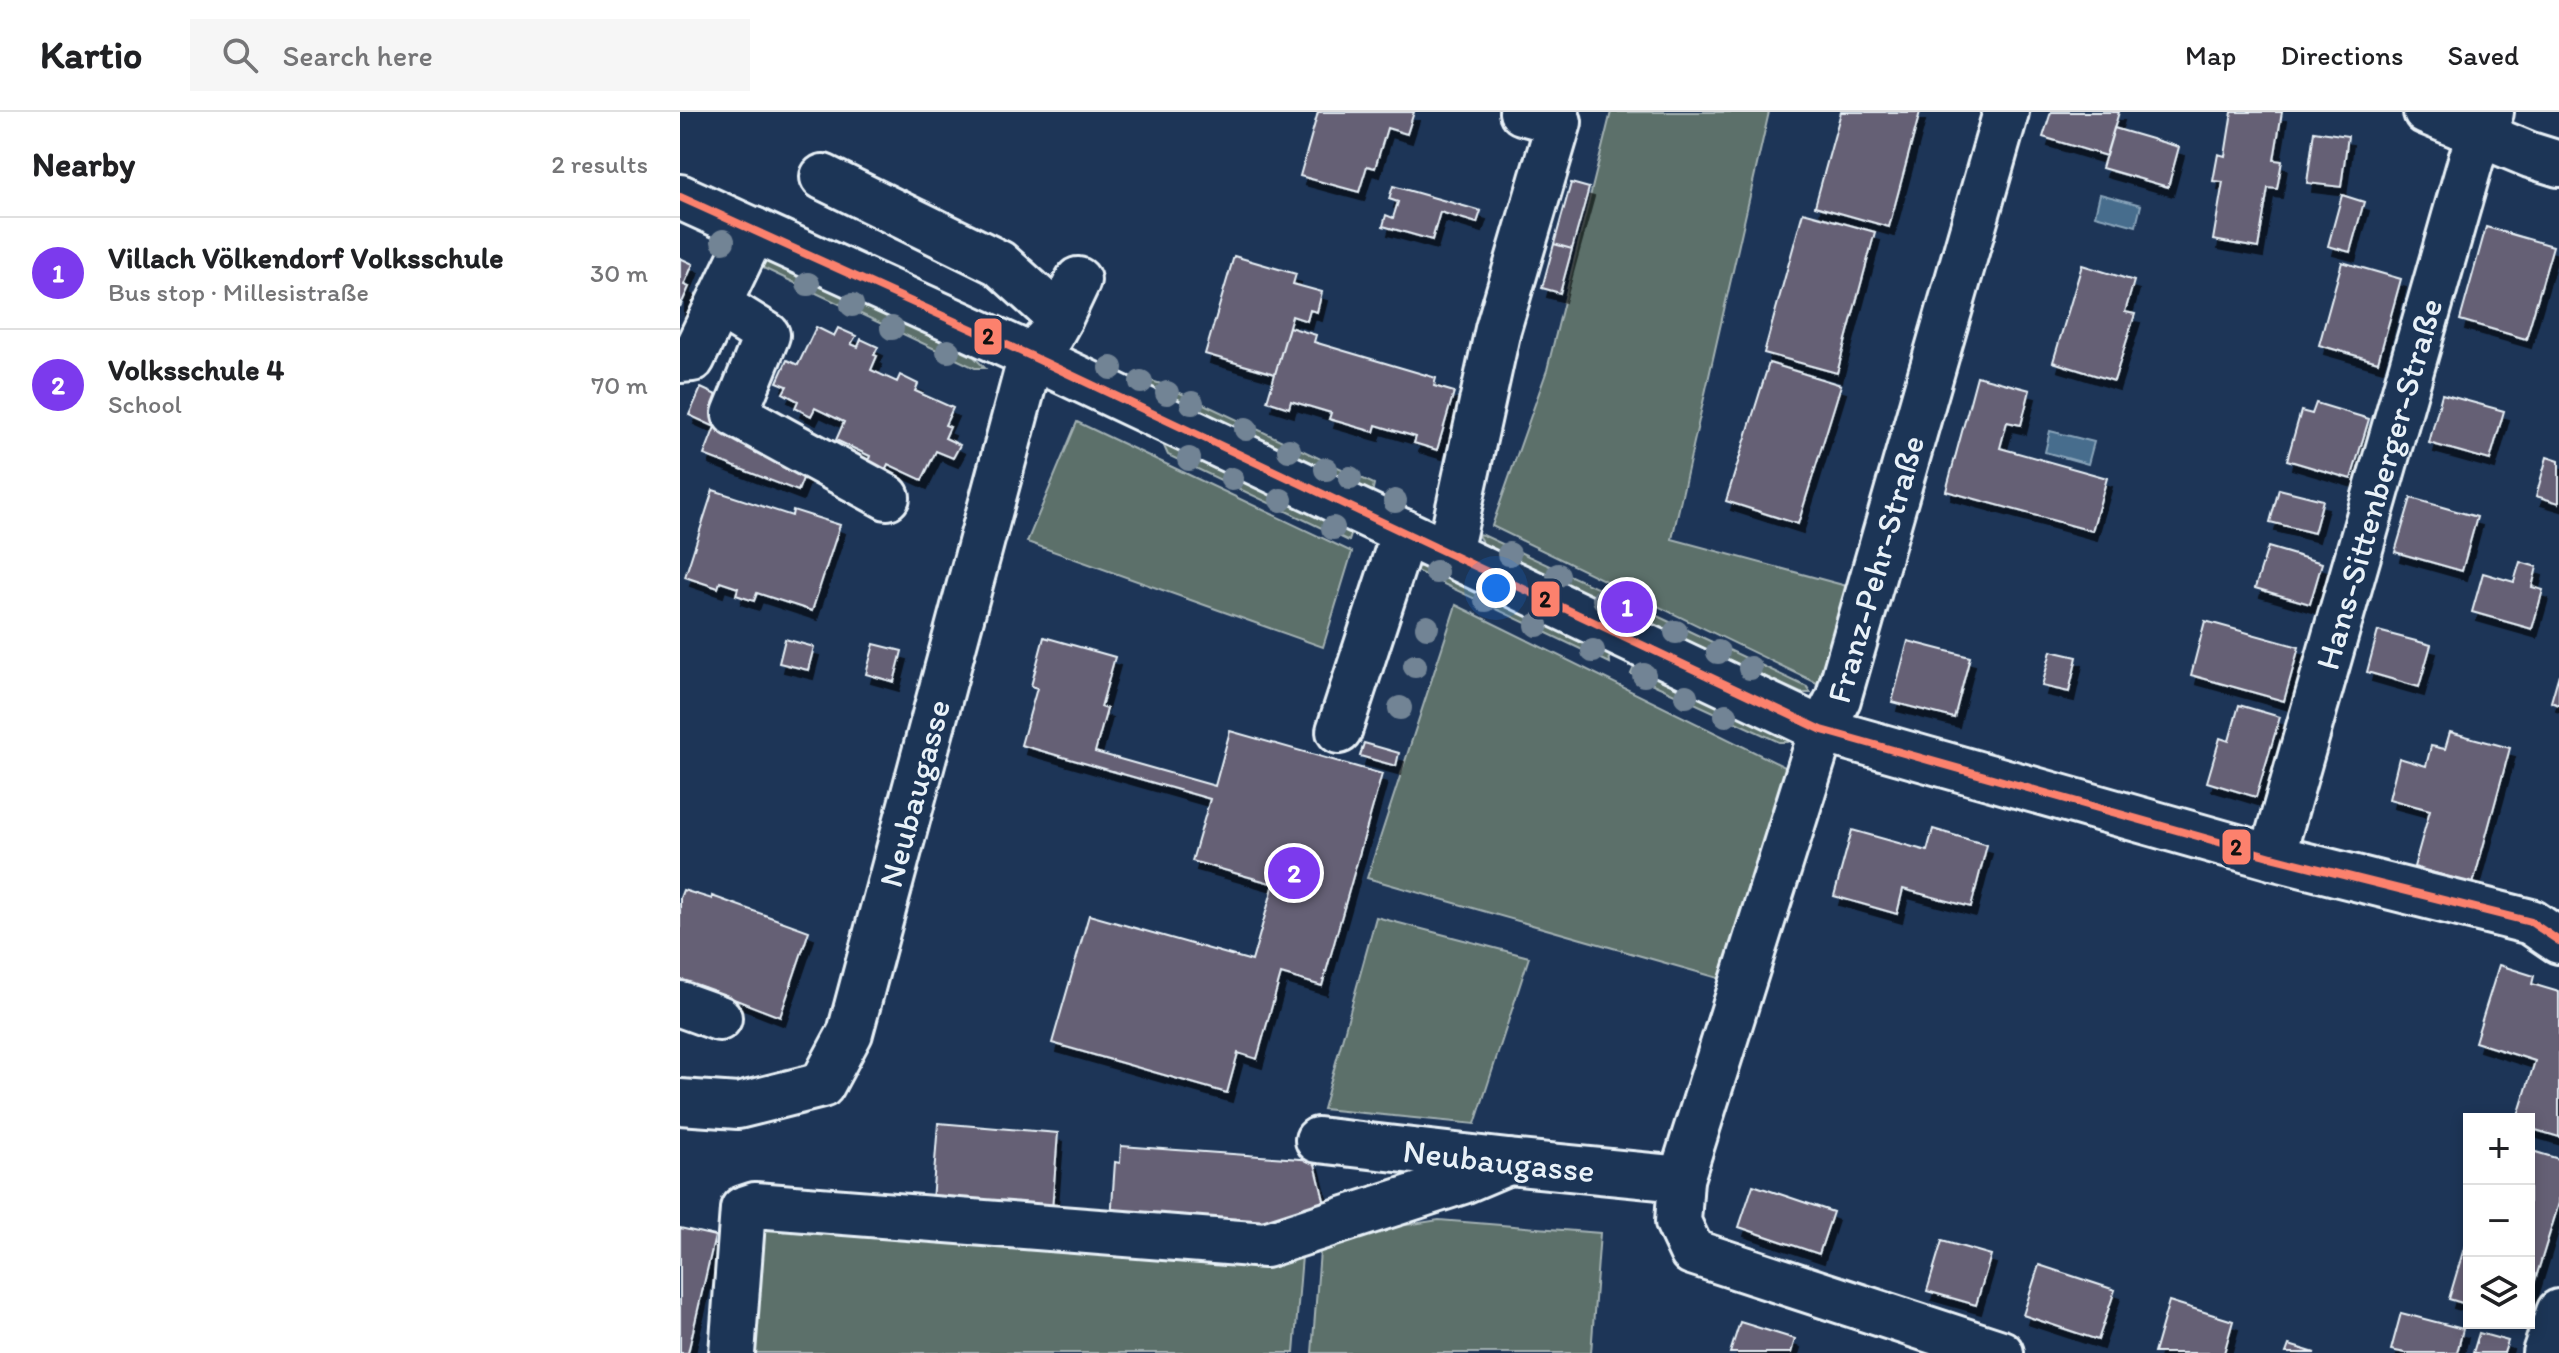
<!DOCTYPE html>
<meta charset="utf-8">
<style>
body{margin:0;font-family:Itim,sans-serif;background:#f6f6f6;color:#202124}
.controls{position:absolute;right:24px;bottom:24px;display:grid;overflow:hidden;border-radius:0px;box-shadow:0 4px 12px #0003}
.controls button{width:72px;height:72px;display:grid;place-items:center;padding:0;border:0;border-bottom:2px solid #e0e0e0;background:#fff;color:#202124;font:40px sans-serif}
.you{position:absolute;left:816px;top:476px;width:28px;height:28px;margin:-20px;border:6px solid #fff;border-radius:50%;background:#1a73e8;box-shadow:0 0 0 12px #1a73e833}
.badge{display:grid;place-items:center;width:52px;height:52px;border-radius:50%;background:#7c3aed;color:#fff;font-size:26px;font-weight:700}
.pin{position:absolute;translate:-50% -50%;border:4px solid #fff;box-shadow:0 2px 8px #0006}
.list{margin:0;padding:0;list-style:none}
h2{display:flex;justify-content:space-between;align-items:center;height:104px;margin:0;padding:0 32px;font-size:34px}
h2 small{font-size:26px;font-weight:400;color:#757577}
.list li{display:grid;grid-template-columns:52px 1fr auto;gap:24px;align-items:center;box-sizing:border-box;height:112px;padding:0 32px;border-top:2px solid #e0e0e0}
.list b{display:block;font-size:30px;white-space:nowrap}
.list p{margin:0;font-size:26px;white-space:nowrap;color:#757577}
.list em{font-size:26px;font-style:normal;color:#757577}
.icon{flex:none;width:44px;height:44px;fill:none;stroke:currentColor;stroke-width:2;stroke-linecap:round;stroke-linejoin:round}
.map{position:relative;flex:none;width:1879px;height:1241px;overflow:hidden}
header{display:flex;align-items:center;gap:48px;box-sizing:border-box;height:112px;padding:0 40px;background:#fff;border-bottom:2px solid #e0e0e0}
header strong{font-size:38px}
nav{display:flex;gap:44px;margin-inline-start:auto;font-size:28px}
.search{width:560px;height:72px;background:#f6f6f6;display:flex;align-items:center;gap:20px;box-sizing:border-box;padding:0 28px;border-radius:0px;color:#757577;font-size:30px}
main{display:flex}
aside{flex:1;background:#fff}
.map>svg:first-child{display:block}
</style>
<header>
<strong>Kartio</strong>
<div class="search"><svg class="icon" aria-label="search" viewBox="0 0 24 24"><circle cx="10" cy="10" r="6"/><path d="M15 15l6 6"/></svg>Search here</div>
<nav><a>Map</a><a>Directions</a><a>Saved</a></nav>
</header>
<main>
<aside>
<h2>Nearby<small>2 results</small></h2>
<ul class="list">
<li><span class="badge">1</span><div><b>Villach Völkendorf Volksschule</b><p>Bus stop · Millesistraße</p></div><em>30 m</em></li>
<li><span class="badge">2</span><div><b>Volksschule 4</b><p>School</p></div><em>70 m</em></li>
</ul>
</aside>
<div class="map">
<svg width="1879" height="1241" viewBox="0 0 1879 1241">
<defs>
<filter id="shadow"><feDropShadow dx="5" dy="9" stdDeviation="0" flood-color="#0009"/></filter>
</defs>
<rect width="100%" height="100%" fill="#1d3557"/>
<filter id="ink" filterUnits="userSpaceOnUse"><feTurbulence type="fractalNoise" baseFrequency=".0125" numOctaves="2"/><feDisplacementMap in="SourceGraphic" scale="16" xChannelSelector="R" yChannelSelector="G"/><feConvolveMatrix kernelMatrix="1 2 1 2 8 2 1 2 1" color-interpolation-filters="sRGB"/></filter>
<g filter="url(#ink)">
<path fill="#5b706b" stroke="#a2b0b2" stroke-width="2" d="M931,0h158l-97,427 182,49 -35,96 -327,-158 55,-156z
M84,145l210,100 11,11h-10l-216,-102z
M462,266l19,6 213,100 -2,9 -235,-109z
M397,310l275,130 -29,95 -296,-105z
M492,331l181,86 -4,12 -181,-86 -5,-11z
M797,422l6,1 144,67 -4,5 -9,1 -129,-62z
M738,455h10l181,85 1,11 -198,-94z
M776,493l337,166 -71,208 -355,-101z
M964,501l9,1 21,10 133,63 4,6h-10l-156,-72z
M954,555l9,1 149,70 -4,4h-9l-148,-68z
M696,805l153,40 -54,167 -152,-15z
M71,1103l551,41 -8,97h-554z
M759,1108l161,13 -9,120h-279l9,-115z"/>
<path fill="#466d8d" stroke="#87a2b8" stroke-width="2" d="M1420,82l41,11 -5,21 -41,-11z
M1370,319l44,11 -6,22 -43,-12z"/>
<path fill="#656075" stroke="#e8f1f8" stroke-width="2" filter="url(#shadow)" d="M638,0h96l-7,22 -20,-6 -12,40 -8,-2 -8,26 -59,-16z
M1161,0h79l-31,115 -74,-21z
M1371,0h68l-13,44 -63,-19z
M1552,0h50l-8,48 8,1 -5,28 -9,-1 -10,60 -45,-8 10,-58 -10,-1 5,-27 7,2z
M1434,16l65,19 -11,40 -66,-19z
M1634,19l34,5 -7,51 -34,-4z
M891,71l18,5 -17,61 -18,-5z
M713,74l88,25 -4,12 -37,-11 -8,28 -49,-14 3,-11 7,3 5,-16 -9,-3z
M1662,83l22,7 -14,50 -22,-6z
M1123,100l72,20 -38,141 -73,-20z
M1806,115l67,19 -27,93 -66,-19z
M874,132l18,5 -12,44 -18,-5z
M554,144l62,18 -3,10 29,8 -5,20 -7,-2 -3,11 -15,-5 -17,58 -70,-20z
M0,146l13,6 -9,21 5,2 -9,20z
M1662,150l59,17 -23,83 -59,-17z
M1402,153l52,16 -9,31 10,2 -21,67 -61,-19z
M136,215l18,9 4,-8 18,8 -5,8 7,3 3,-8 17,8 -4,8 3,1 -6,14 26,12 3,-7 18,9 -3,7 38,17 -8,17 5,2 -5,11 15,7 -7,13 -17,-7 -14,29 -34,-16 -4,9 -17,-8 3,-9 -34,-16 8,-18 -29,-14 -4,8 -16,-8 3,-7 -15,-8 4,-7 -10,-4 10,-22 11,5z
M609,215l27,8 -2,7 122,36 -2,8 20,6 -17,58 -23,-7 2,-6 -40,-12 -2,7 -45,-13 2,-6 -40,-12 -2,7 -22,-7z
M1089,251l72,22 -43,139 -72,-23z
M1297,264l53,14 -9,35 -14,-3 -7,26 107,30 -15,53 -146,-40z
M21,276l26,12 -12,27 -26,-12z
M1762,282l62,17 -14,49 -61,-17z
M1636,291l53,16 -18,60 -64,-19 14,-49 11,3z
M35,315l94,36 -11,28 -94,-36z
M1867,345l12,4v42l-23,-7z
M1599,377l44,11 -9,33 -44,-11z
M33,378l79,26 1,-6 47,15 -28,86 -55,-18 -3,8 -18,-6 2,-7 -18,-6 -2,6 -33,-11z
M1731,386l66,19 -15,54 -67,-19z
M1588,435l54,16 -12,41 -55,-16z
M1840,450l17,5 -5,20 11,3 -11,39 -60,-17 11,-39 31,9z
M1525,509l94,26 -15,54 -93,-26z
M1698,519l53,14 -12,42 -52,-15z
M364,525l71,20 -14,50 6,2 -12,43 120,34 15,-55 152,43 -60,212 -41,-12 -24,85 -19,-6 -11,40 -175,-50 37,-128 163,46 22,-77 -82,-23 18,-62 -189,-54 16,-57 -6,-2z
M105,527l29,8 -6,23 -29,-7z
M1228,529l62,16 -16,61 -62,-16z
M194,532l28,7 -8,31 -28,-8z
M1371,539l26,6 -8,35 -27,-6z
M1879,562v31l-8,-3z
M1559,593l41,12 -24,80 -49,-15 13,-44 9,3z
M1770,620l60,16 -37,136 -59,-17 16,-57 -41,-11 10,-41 27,8 5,-20 14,3z
M684,631l35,10 -3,13 -36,-10z
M1253,717l54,16 -16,62 -68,-18 -6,25 -63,-18 18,-66 75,21z
M3,778l29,9v-3l97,35 -29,86 -54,-21 -2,3 -20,-7 1,-4 -25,-8v-82z
M1819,853l35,11 -2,8 27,8v145l-30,-9v-9h-12l18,-58 -60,-19z
M258,1011l120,10 -6,77 -120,-9z
M441,1034l193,14 11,44 -81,26 -133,-10 4,-58 5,1z
M1849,1038l30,9v44l-30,97z
M1073,1073l80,27 -14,42 -80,-27z
M0,1116l35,8 -27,117h-8z
M1262,1129l49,14 -15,50 -49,-14z
M1785,1133l4,1v59l-20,-6z
M1359,1153l76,25 -17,50 -75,-25z
M1489,1189l64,20 -9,32h-70z
M1721,1201l62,16 -6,24h-52l-14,-3z
M1060,1210l55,17 -4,14h-61z
M1799,1221l29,8 -4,12h-31z
M1609,1233l26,8h-29z"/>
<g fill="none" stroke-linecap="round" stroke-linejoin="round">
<defs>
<g id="minor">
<path d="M1746,0l104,43 29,9"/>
<path d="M0,85l351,159 791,374 450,127 259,65 28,19"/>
<path d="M39,193l48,30 -32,79 152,83"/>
<path d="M380,206l18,-38"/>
<path d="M0,248l12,-1 62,-129"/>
<path d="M769,441l49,-224 61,-207 -37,-10"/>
<path d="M659,619l65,-199"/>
<path id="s1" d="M1592,745l199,-697 10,-27 10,-21"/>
<path d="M0,892l39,14"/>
<path id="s2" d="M0,990l58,4 84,-21 28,-52 181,-677 19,-20 10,-18 -61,-55 -176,-86"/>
<path id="s3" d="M638,1028l190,22 173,17"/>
<path d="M52,1241l11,-144 12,-4 510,40 198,-64 45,-19"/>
<path id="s4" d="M1321,1241l-309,-101 -14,-30 3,-43 141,-449 16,-31 168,-587"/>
<path d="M1865,1241l14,-41"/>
</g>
</defs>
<use href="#minor" stroke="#e8f1f8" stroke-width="50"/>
<use href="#minor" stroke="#1d3557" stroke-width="44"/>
<defs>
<path id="bus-1" d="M0,85l351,159 791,374 450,127 259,65 28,19"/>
</defs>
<use href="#bus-1" stroke="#1d3557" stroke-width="14"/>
<use href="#bus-1" stroke="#fc816d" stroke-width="8"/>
</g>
<g fill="#728495">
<circle cx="43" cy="129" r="12"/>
<circle cx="128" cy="172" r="12"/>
<circle cx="172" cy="193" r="12"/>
<circle cx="212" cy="216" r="12"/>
<circle cx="268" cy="239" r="12"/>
<circle cx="431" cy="256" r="12"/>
<circle cx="461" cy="270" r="12"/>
<circle cx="487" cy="281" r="12"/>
<circle cx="512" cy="291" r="12"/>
<circle cx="566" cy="317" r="12"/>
<circle cx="609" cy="338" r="12"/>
<circle cx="509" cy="347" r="12"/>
<circle cx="646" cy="357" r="12"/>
<circle cx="670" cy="366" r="12"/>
<circle cx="552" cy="367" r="12"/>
<circle cx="601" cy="388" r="12"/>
<circle cx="715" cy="389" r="12"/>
<circle cx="653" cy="416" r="12"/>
<circle cx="829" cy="442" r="12"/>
<circle cx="756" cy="460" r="12"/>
<circle cx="878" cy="463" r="12"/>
<circle cx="924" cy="487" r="12"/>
<circle cx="806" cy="488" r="12"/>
<circle cx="857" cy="513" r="12"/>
<circle cx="747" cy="515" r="12"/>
<circle cx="996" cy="520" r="12"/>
<circle cx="913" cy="539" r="12"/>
<circle cx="1038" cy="540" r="12"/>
<circle cx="735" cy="554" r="12"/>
<circle cx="1070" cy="556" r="12"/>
<circle cx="964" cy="563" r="12"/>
<circle cx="1006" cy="584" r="12"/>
<circle cx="720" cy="596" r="12"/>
<circle cx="1046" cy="603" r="12"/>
</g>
</g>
<g text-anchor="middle" stroke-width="6" stroke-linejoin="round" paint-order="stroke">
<g font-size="34" fill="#e8f1f8" stroke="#1d3557">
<text dy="12" stroke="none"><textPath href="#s1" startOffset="388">Hans-Sittenberger-Straße</textPath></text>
<text dy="12" stroke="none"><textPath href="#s4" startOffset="1042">Franz-Pehr-Straße</textPath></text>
<text dy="12" stroke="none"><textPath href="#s2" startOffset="452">Neubaugasse</textPath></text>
<text dy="12" stroke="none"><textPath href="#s3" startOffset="182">Neubaugasse</textPath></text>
</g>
</g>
<g stroke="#1d3557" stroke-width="3">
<rect x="293" y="205" width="30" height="39" rx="8" fill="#fc816d"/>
<rect x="850" y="468" width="31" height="38" rx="8" fill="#fc816d"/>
<rect x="1541" y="716" width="31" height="38" rx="8" fill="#fc816d"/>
</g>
<g font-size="22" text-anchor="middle" font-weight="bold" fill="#111">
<text x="308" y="232">2</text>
<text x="865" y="495">2</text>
<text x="1556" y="743">2</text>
</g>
</svg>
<div class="controls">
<button>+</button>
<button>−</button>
<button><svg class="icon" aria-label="layers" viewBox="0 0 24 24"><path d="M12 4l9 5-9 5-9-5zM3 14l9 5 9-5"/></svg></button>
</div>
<div class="you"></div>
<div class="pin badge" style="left:947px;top:495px">1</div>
<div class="pin badge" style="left:614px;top:761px">2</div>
</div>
</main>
